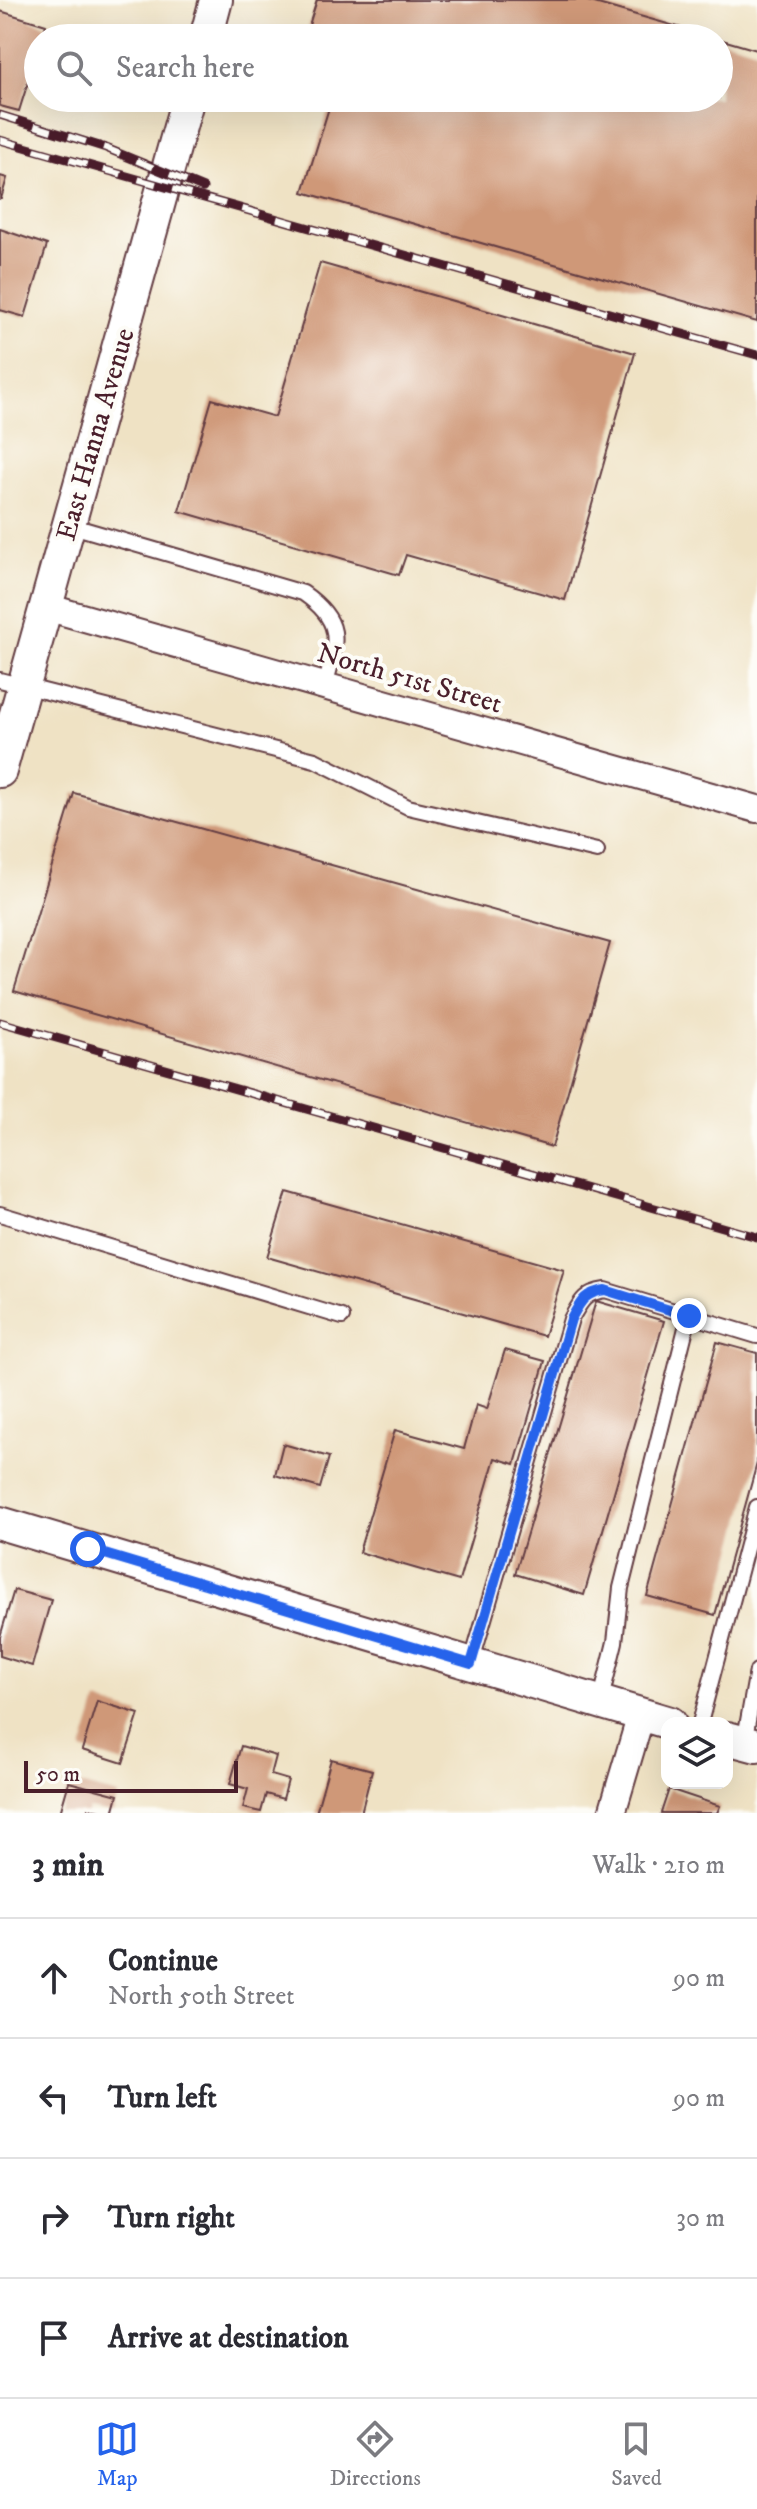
<!DOCTYPE html>
<meta charset="utf-8">
<style>
body{margin:0;font-family:"IM FELL DW Pica",serif;background:#f2f2f3;color:#2b2b33}
.controls{position:absolute;right:24px;bottom:24px;display:grid;overflow:hidden;border-radius:16px;box-shadow:0 8px 32px #0002}
.controls button{width:72px;height:72px;display:grid;place-items:center;padding:0;border:0;border-bottom:2px solid #e1e1e2;background:#fff;color:#2b2b33;font:40px sans-serif}
.scale{position:absolute;left:24px;bottom:20px;width:214px;box-sizing:border-box;padding-left:8px;border:4px solid #4a1f2b;border-top:0;font-size:22px;line-height:28px;white-space:nowrap;color:#4a1f2b;-webkit-text-stroke:6px #fdfcf7;paint-order:stroke}
.stop{position:absolute;width:24px;height:24px;margin:-18px;border:6px solid #2563eb;border-radius:50%;background:#fff}
.stop.end{background:#2563eb;border-color:#fff;box-shadow:0 2px 8px #0008}
.list{margin:0;padding:0;list-style:none}
h2{display:flex;justify-content:space-between;align-items:center;height:104px;margin:0;padding:0 32px;font-size:34px}
h2 small{font-size:26px;font-weight:400;color:#7c7c81}
.list li{display:grid;grid-template-columns:52px 1fr auto;gap:24px;align-items:center;box-sizing:border-box;height:120px;padding:0 32px;border-top:2px solid #e1e1e2}
.list b{display:block;font-size:30px;white-space:nowrap}
.list p{margin:0;font-size:26px;white-space:nowrap;color:#7c7c81}
.list em{font-size:26px;font-style:normal;color:#7c7c81}
.icon{flex:none;width:44px;height:44px;fill:none;stroke:currentColor;stroke-width:2;stroke-linecap:round;stroke-linejoin:round}
.map{position:relative;flex:none;width:757px;height:1813px;overflow:hidden}
.search{position:absolute;background:#fff;box-shadow:0 8px 32px #0002;left:24px;right:24px;top:24px;height:88px;display:flex;align-items:center;gap:20px;box-sizing:border-box;padding:0 28px;border-radius:44px;color:#7c7c81;font-size:30px}
.sheet{height:584px;background:#fff}
nav{display:flex;justify-content:space-around;align-items:center;box-sizing:border-box;height:112px;border-top:2px solid #e1e1e2;background:#fff;font-size:22px;color:#7c7c81}
nav a{display:grid;justify-items:center;gap:4px}
nav .on{color:#2563eb}
.map>svg:first-child{display:block}
</style>
<div class="map">
<svg width="757" height="1813" viewBox="0 0 757 1813">
<rect width="100%" height="100%" fill="#fdfcf7"/>
<filter id="ink" filterUnits="userSpaceOnUse"><feTurbulence type="fractalNoise" baseFrequency=".0125" numOctaves="2"/><feDisplacementMap in="SourceGraphic" scale="16" xChannelSelector="R" yChannelSelector="G"/><feConvolveMatrix kernelMatrix="1 2 1 2 8 2 1 2 1" color-interpolation-filters="sRGB"/></filter>
<filter id="wash" filterUnits="userSpaceOnUse"><feTurbulence type="fractalNoise" baseFrequency=".006" numOctaves="4" result="noise"/><feDisplacementMap in="SourceGraphic" scale="32" xChannelSelector="R" yChannelSelector="G"/><feGaussianBlur stdDeviation="1.8" result="paint"/><feColorMatrix in="noise" values="0 0 0 0 0 0 0 0 0 0 0 0 0 0 0 0 0 1.4 0 .05"/><feComposite in="paint" operator="in"/></filter>
<g filter="url(#wash)">
<rect width="100%" height="100%" fill="#efe2c4"/>
<g id="blocks">
<path fill="#cf9878" d="M317,0h267l129,37 -408,1z
M0,11l46,14 -4,13h-4v12l-19,61 -19,-5z
M719,39l38,11v272l-454,-130 29,-94h387z
M0,176l7,2 -6,21h-1z
M0,229l47,16 -22,72 -25,-7z
M320,263l315,90 -70,247 -159,-45 -7,20 -220,-64 33,-112 63,18z
M74,793l536,150 -58,204 -538,-156z
M287,1192l277,78 -20,66 -277,-79z
M596,1301l68,20 -80,274 -69,-21z
M717,1342l40,11v110l-42,152 -68,-19z
M505,1350l40,11 -30,103 -20,-6 -36,123 -100,-29 36,-122 69,19 12,-44 11,4z
M283,1444l46,13 -9,31 -45,-13z
M14,1590l37,10 -19,66 -32,-10v-19z
M97,1701l42,13 -16,49 -41,-13z
M241,1746l35,10 -5,19 17,5 -5,19 -17,-5 -5,18 -18,-4 5,-19 -18,-5z
M331,1759l41,11 -11,43h-45z
M69,1782l49,13 -5,18 -25,-4 -1,4h-27z
M669,1789l51,17 -3,7h-56z"/>
</g>
</g>
<g filter="url(#ink)">
<use href="#blocks" fill-opacity="0" stroke="#633c42" stroke-width="2"/>
<g fill="none" stroke-linecap="round" stroke-linejoin="round">
<defs>
<path id="service" d="M69,525l234,68c42,29 34,49 22,93
M0,680l315,80 93,47 189,44
M0,1214l342,103
M471,1664l100,-345c10,-18 13,-26 34,-29l152,46
M600,1703l15,-61 6,-54 68,-272
M700,1723l57,-216
M744,1743l13,-72"/>
<path id="minor" d="M46,607l711,202
M612,1813l29,-98"/>
<path id="tertiary" d="M206,38l10,-38
M0,771l188,-673
M0,1523l670,200
M727,1738l30,8"/>
</defs>
<use href="#service" stroke="#633c42" stroke-width="18"/>
<use href="#minor" stroke="#633c42" stroke-width="30"/>
<use href="#tertiary" stroke="#633c42" stroke-width="36"/>
<use href="#service" stroke="#fff" stroke-width="14"/>
<use href="#minor" stroke="#fff" stroke-width="26"/>
<use href="#tertiary" stroke="#fff" stroke-width="32"/>
<defs>
<path id="rail" d="M0,115l106,33 97,40
M0,140l757,215
M0,1022l757,215"/>
</defs>
<use href="#rail" stroke="#4a1f2b" stroke-width="9"/>
<use href="#rail" stroke="#fdfcf7" stroke-width="6" stroke-dasharray="18" stroke-linecap="butt"/>
</g>
</g>
<g fill="none" stroke-linecap="round" stroke-linejoin="round" filter="url(#ink)">
<path stroke="#2563eb" stroke-width="10" d="M88,1549l383,115 100,-345c10,-18 13,-26 34,-29l84,26"/>
</g>
<g text-anchor="middle" stroke-width="8" stroke-linejoin="round" paint-order="stroke">
<g font-size="28" fill="#4a1f2b" stroke="#fdfcf7">
<text transform="translate(94 434) rotate(-74)" y="10">East Hanna Avenue</text>
<text transform="translate(410 677) rotate(16)" y="10">North 51st Street</text>
</g>
</g>
</svg>
<div class="controls">
<button><svg class="icon" aria-label="layers" viewBox="0 0 24 24"><path d="M12 4l9 5-9 5-9-5zM3 14l9 5 9-5"/></svg></button>
</div>
<div class="scale">50 m</div>
<div class="stop" style="left:88px;top:1549px"></div>
<div class="stop end" style="left:689px;top:1316px"></div>
<div class="search"><svg class="icon" aria-label="search" viewBox="0 0 24 24"><circle cx="10" cy="10" r="6"/><path d="M15 15l6 6"/></svg>Search here</div>
</div>
<section class="sheet">
<h2>3 min<small>Walk · 210 m</small></h2>
<ul class="list">
<li><svg class="icon" aria-label="ahead" viewBox="0 0 24 24"><path d="M12 20V5M6 11l6-6 6 6"/></svg><div><b>Continue</b><p>North 50th Street</p></div><em>90 m</em></li>
<li><svg class="icon" aria-label="left" viewBox="0 0 24 24"><path d="M17 20v-9H6M10 6l-5 5 5 5"/></svg><div><b>Turn left</b></div><em>90 m</em></li>
<li><svg class="icon" aria-label="right" viewBox="0 0 24 24"><path d="M7 20v-9h11M14 6l5 5-5 5"/></svg><div><b>Turn right</b></div><em>30 m</em></li>
<li><svg class="icon" aria-label="arrive" viewBox="0 0 24 24"><path d="M6 21V4h12l-3 4 3 4H6"/></svg><div><b>Arrive at destination</b></div></li>
</ul>
</section>
<nav>
<a class="on"><svg class="icon" aria-label="map" viewBox="0 0 24 24"><path d="M3 6l6-2 6 2 6-2v14l-6 2-6-2-6 2zM9 4v14M15 6v14"/></svg>Map</a>
<a><svg class="icon" aria-label="directions" viewBox="0 0 24 24"><path d="M12 3l9 9-9 9-9-9zM9 14v-3h6M13 9l2 2-2 2"/></svg>Directions</a>
<a><svg class="icon" aria-label="saved" viewBox="0 0 24 24"><path d="M7 4h10v16l-5-4-5 4z"/></svg>Saved</a>
</nav>
